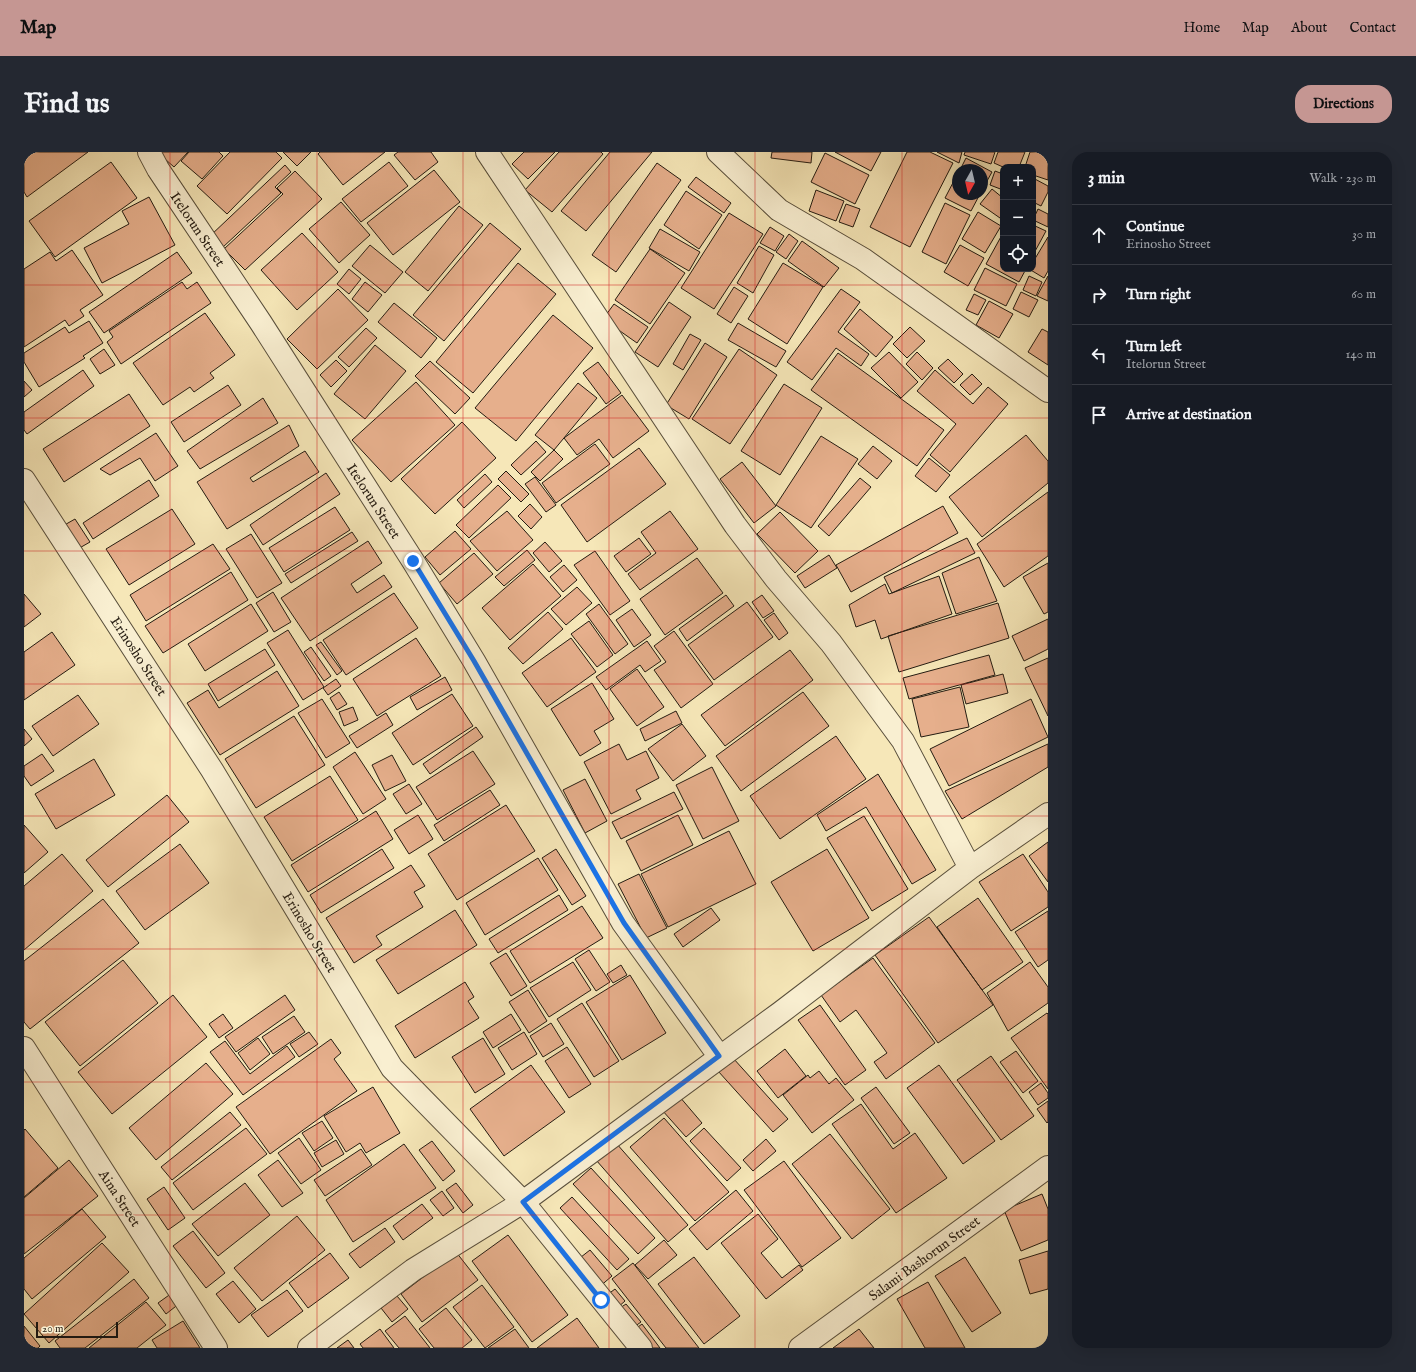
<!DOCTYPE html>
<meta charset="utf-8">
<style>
body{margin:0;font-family:"IM FELL English",serif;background:#242831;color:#f1f3f6}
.controls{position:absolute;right:12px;top:12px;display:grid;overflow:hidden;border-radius:8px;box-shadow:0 4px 16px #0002}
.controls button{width:36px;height:36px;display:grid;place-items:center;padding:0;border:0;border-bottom:1px solid #363941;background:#171b24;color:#f1f3f6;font:20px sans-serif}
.compass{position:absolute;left:928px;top:12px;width:36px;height:36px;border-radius:50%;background:#171b24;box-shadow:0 4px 16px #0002;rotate:188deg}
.scale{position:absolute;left:12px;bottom:10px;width:82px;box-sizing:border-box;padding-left:4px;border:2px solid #241b11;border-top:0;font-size:11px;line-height:14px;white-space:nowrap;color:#241b11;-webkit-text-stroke:3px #f9efd1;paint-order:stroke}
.stop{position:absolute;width:12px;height:12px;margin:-9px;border:3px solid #1a73e8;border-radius:50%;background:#fff}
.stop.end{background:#1a73e8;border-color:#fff;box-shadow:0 1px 4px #0008}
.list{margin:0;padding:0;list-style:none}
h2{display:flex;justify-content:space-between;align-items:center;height:52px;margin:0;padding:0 16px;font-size:17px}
h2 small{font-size:13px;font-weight:400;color:#9ea1a6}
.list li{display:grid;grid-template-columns:26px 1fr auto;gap:12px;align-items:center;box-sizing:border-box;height:60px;padding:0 16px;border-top:1px solid #363941}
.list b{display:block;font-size:15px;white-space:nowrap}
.list p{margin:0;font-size:13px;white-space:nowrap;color:#9ea1a6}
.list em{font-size:13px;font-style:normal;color:#9ea1a6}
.icon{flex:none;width:22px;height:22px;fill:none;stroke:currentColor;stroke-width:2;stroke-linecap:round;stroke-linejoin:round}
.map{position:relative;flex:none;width:1024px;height:1196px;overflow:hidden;border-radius:16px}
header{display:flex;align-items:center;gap:24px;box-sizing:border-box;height:56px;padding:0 20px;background:#c59692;color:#111}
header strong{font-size:19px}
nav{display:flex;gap:22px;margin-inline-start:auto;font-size:14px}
.intro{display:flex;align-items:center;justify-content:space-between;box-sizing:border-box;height:96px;padding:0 24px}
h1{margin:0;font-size:28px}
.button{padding:10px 18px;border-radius:16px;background:#c59692;color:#111;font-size:14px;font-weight:700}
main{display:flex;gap:24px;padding:0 24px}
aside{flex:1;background:#171b24;border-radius:16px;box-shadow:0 4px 16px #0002}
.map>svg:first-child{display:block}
</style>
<header>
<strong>Map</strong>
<nav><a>Home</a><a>Map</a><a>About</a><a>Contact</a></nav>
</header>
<div class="intro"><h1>Find us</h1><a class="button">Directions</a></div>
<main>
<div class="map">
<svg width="1024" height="1196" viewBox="0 0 1024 1196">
<rect width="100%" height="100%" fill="#f6e7b8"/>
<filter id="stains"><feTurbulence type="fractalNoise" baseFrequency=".005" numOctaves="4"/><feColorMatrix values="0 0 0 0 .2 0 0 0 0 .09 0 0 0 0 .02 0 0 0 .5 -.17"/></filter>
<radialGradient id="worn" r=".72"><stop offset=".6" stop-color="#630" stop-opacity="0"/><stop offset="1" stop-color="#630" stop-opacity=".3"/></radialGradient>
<path fill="#e6af8c" stroke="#241b11" d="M0,0h64l-61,45 -3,-5z
M133,0h31l-14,15z
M165,0h30l4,4 -21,23 -21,-18z
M206,0h46l6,6 -55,56 -30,-28z
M259,0h28l-14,14z
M296,0h65l-42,33 -25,-31z
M374,0h33l7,10 -23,18 -21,-25z
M500,0h31l-27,27 -16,-15z
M535,0h42l2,2 -51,58 -27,-22z
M586,0h42l-66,79 -25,-20z
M748,0h40l-1,11 -40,-5z
M811,0h46l-10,19z
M883,0h23l23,11 -43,84 -40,-20z
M913,0h25l-3,11z
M941,0h30l-4,12 -27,-9z
M974,0h27l-6,15h-16l-9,-4z
M1006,0h18v28l-15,-5v-8h-8z
M801,1l44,22 -14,29 -44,-22z
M942,6l26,14 -10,18v-20h-22z
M87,10l26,36 -82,59 -26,-36z
M365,10l19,24 -47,36 -19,-23z
M633,11l24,17 -65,92 -24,-17z
M261,13l6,7 -16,15 6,6 -59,55 -12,-12z
M410,18l26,32 -67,53 -26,-32z
M271,19l27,28 -77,71 -21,-21 59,-55 -6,-6z
M971,19l8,3v16l-13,-5z
M934,21v21h22l-9,17 -26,-13z
M672,25l35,26 -7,10 -36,-26z
M1009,26l15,8v6l-7,14 -8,-4z
M968,37l11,9v16l-3,4 -20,-14z
M792,38l28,11 -8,20 -27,-10z
M662,39l36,24 -23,34 -35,-24z
M125,45l26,48 -73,38 -18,-35 45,-24 -7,-13z
M317,50l29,33 -31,28 -30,-34z
M921,51l25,12 -24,49 -24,-12z
M822,52l14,5 -7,18 -14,-5z
M435,54l24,19 -55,66 -23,-19z
M1014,57l10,5v13l-15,-7z
M954,60l23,14 -16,27 -23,-14z
M705,61l34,21 -49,75 -33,-21z
M466,71l31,26 -77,92 -31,-26z
M1009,73l13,6 -13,24z
M746,75l14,9 -9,15 -15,-8z
M636,77l40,23 -11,19 -40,-23z
M278,81l36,39 -41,38 -36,-40z
M979,81v36h23l-7,13 -33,-18z
M765,82l9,7 -12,18 -10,-7z
M1024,85v34l-4,7 -15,-9h4v-7z
M778,89l37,27 -15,19 -36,-26z
M346,93l33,27 -18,21 -33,-27z
M936,93l24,13 -16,28 -24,-14z
M735,94l15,9 -21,38 -16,-10z
M626,97l35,24 -35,51 -35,-24z
M48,98l31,45 -23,15 4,6 -15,10 -4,-6 -41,27v-78l26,-17 6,9z
M153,100l15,21 -88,60 -15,-21z
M494,111l38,31 -83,99 -37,-31z
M759,111l40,24 -36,57 -39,-25z
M961,116l32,16 -11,22 -32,-16z
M325,117l12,10 -12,15 -12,-10z
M1005,124l13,6 -6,14 -13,-6z
M1024,124v25l-11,-5z
M158,130l5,7 10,-7 14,21 -90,61 -14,-22 6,-5 -4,-6z
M341,130l17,13 -14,17 -16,-13z
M710,135l14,9 -17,27 -14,-9z
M314,137l30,31 -51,49 -30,-30z
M817,137l19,13 -22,30 31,22 -8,12 -25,-18 -24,32 -25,-18z
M997,140l17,8 -9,17 -16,-8z
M950,142l12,6 -8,15 -12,-5z
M965,149l24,13 -14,24 -23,-13z
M645,150l22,15 -33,50 -23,-15z
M370,151l43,35 -16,20 -43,-36z
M590,152l34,23 -11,16 -34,-24z
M836,157l33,28 -17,20 -32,-28z
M181,161l30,42 -25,18 4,5 -20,14 -4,-5 -27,18 -30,-42z
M529,163l40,33 -77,93 -41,-33z
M65,169l14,22 -20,13 2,2 -46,29 -15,-25v-9l41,-26 4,6z
M714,171l48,28 -10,16 -48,-27z
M886,175l15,14 -18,17 -14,-14z
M342,176l11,10 -28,29 -11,-10z
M1018,177l6,3v33l-20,-13z
M666,182l11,6 -18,30 -10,-6z
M681,191l22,14 -38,62 -23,-14z
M351,193l31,26 -41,48 -31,-25z
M80,197l11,16 -15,9 -10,-15z
M715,197l38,26 -47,69 -38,-25z
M865,200l29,30 -17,16 -30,-30z
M893,200l16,16 -11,12 -16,-16z
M814,201l106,77 -27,36 -106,-76z
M924,207l15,15 -9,9 -16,-15z
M312,208l11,11 -16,16 -11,-12z
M406,209l40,37 -15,16 -40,-38z
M574,210l23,31 -15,11 -23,-31z
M59,218l11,16 -67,48 -3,-4v-18z
M911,218l38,34 15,-17 20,17 -58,68 -20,-17 26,-31 -39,-33z
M948,222l10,10 -12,11 -10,-10z
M0,229l8,9 -8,7z
M392,230l39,43 -64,57 -39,-42z
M554,231l19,15 -43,52 -19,-15z
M760,232l38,24 -42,67 -39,-24z
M204,233l13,20 -57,37 -13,-20z
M105,242l21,32 -86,56 -21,-33z
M598,243l27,36 -36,27 -14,-19 -22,16 -13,-17z
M239,246l15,25 -78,46 -13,-18z
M438,270l34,36 -61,56 -34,-35z
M265,273l10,21 -49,32 3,4 52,-31 14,21 -92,57 -30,-47z
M132,281l22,33 -23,15 -15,-23 -30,17 -10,-6z
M1002,283l22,26v22l-66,54 -33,-40z
M797,284l37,23 -47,69 -35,-23z
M512,289l10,11 -25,23 -10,-10z
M571,292l15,20 -54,39 -14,-20z
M849,294l19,15 -15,18 -19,-15z
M615,296l27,36 -79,58 -26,-37z
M530,298l9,9 -23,22 -9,-9z
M905,306l21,17 -14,17 -21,-16z
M718,310l34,44 -22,17 -34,-44z
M482,319l23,23 -8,8 -23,-23z
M302,321l14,21 -77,51 -13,-20z
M461,322l7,8 -28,26 -7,-8z
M511,325l21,28 -10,7 -21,-28z
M836,326l11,9 -42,49 -11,-10z
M125,328l10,16 -66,43 -10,-16z
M474,333l13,13 -42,40 -13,-13z
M1024,340v64l-44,31 -27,-43z
M506,352l12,13 -11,12 -13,-13z
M919,354l15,27 -107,59 -15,-27z
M311,355l15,23 -66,42 -15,-24z
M148,357l23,35 -66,41 -23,-36z
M483,359l26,29 -36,31 -27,-30z
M646,359l28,38 -58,41 -12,-16 28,-21 -15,-21z
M756,360l38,39 -23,22 -38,-39z
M51,367l15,23 -14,8 -15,-23z
M431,379l16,18 -31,26 -15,-18z
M328,380l6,9 -67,42 -6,-9z
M227,382l31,49 -25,15 -31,-49z
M615,386l12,16 -25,18 -12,-16z
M943,386l8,15 -83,40 -8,-16z
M344,389l14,22 -31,21 6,9 27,-18 8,12 -82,54 -29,-43z
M521,390l17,19 -13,11 -16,-19z
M189,392l17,25 -84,52 -16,-26z
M503,398l8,10 -31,26 -9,-9z
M571,399l35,50 -20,14 -36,-50z
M450,401l19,21 -36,30 -18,-21z
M805,403l8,13 -32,20 -8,-12z
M955,405l18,44 -41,13 -14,-41z
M673,406l26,35 -58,42 -25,-36z
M1024,411v49l-4,2 -21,-37z
M509,412l28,32 -51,44 -28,-32z
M540,413l13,15 -14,12 -13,-15z
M207,420l17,28 -85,53 -18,-27z
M915,424l13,38 -71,25 -6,-19 -19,7 -7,-22 36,-21 4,10z
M553,435l15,16 -26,22 -15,-16z
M249,440l18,30 -17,10 -18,-29z
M370,441l24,35 -72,47 -23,-35z
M0,442l17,20 -17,13z
M702,443l8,11 -47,35 -8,-12z
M738,443l12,16 -11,7 -11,-16z
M723,450l26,35 -59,43 -26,-35z
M974,451l11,35 -110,34 -11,-36z
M227,452l17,27 -63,40 -17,-27z
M575,452l29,40 -13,10 -29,-40z
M608,457l19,26 -17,12 -18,-27z
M524,460l15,17 -40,35 -15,-16z
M750,461l14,20 -9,7 -15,-20z
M1024,467v30l-24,12 -12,-25z
M565,469l24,34 -16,12 -26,-33z
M264,478l36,57 -21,13 -36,-57z
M650,479l39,53 -32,24 -27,-38 12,-8 -12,-16z
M28,480l23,33 -51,35v-48z
M392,486l25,38 -64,40 -24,-37z
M547,486l25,34 -49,35 -25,-34z
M623,489l14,20 -16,11 -5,-7 -34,25 -10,-13z
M297,490l21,29 -5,4 -21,-30z
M287,495l20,29 -7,5 -20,-29z
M241,497l10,16 -57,36 -10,-17z
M766,498l23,30 -88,66 -24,-31z
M965,503l6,20 -86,24 -6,-21z
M1024,506v58l-23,-48z
M613,517l27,38 -27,19 -27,-37z
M253,519l22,35 -79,49 -33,-52 21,-13 11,18z
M979,522l5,19 -42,11 -5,-19z
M421,525l7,13 -35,20 -7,-13z
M312,527l5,7 -13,9 -5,-7z
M568,531l22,36 -20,12 7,12 -21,13 -29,-47z
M936,535l9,40 -48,10 -9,-38z
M315,540l8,12 -10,6 -7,-12z
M779,540l26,34 -88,65 -25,-35z
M428,542l21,32 -60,39 -21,-32z
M54,543l21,29 -46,32 -21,-30z
M298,547l28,44 -24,15 -28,-45z
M1007,547l17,38 -99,49 -19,-37z
M329,555l5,13 -14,6 -5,-14z
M652,559l6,12 -37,18 -5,-12z
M362,561l7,12 -36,23 -8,-12z
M270,564l31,49 -69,43 -31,-49z
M658,572l24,32 -33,25 -25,-32z
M452,575l7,10 -53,37 -7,-10z
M0,577l8,10 -8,7z
M812,584l30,43 -86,60 -30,-43z
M595,592l8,16 19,-9 13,27 -23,12 5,9 -30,15 -27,-52z
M1024,592v23l-86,52 -17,-28z
M449,599l22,33 -58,36 -21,-33z
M331,600l31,47 -23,15 -30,-47z
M18,602l12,17 -23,15 -7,-10v-10z
M368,603l14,26 -21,10 -13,-26z
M70,607l21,36 -59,34 -21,-35z
M688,615l27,54 -36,18 -27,-54z
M854,622l58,96 -24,14 -46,-77 -40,24 -9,-16z
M306,624l28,44 -66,41 -28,-44z
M561,627l22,42 -22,12 -22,-43z
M385,632l13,20 -16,10 -13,-20z
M466,638l10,15 -56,36 -10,-16z
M650,640l9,17 -62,30 -9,-17z
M143,643l22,27 -81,65 -22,-27z
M482,653l29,46 -78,49 -29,-46z
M352,659l17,28 -85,53 -17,-27z
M394,663l15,24 -24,15 -15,-24z
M654,663l15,30 -52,26 -15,-30z
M840,664l44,73 -36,22 -45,-73z
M0,673l24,27 -24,21z
M705,679l27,53 -88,43 -27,-53z
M1024,690v40l-19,-26z
M156,692l29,39 -64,47 -29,-39z
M358,697l12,19 -73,45 -11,-18z
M532,697l30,47 -14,9 -30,-47z
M803,697l42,69 -56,33 -42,-69z
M38,702l31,37 -69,59v-64z
M999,702l25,38v15l-37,24 -32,-49z
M514,706l20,32 -73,45 -19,-32z
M387,713l14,21 -11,6 9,15 -47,29 6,9 -28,18 -28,-45z
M615,722l28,54 -21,10 -28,-54z
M535,743l9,15 -70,43 -9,-14z
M954,746l45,64 -41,28 -45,-63z
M79,747l36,44 -109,86 -6,-7v-61z
M558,754l21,32 -73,45 -20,-32z
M687,756l9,12 -37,27 -9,-13z
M431,758l22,35 -79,49 -22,-34z
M1024,759v49l-10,7 -23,-35z
M905,765l64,88 -55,38 -63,-88z
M565,798l21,32 -14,9 -21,-32z
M482,801l21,33 -16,10 -21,-33z
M849,806l62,85 -49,36 -12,-17 13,-9 -31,-43 -16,12 -19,-27z
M99,808l35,43 -78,63 -35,-44z
M549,810l18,28 -42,27 -19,-29z
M1006,810l18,25v16l-40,28 -21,-38z
M597,813l6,10 -14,8 -6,-9z
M606,823l36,58 -44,27 -36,-58z
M441,830l9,15 -6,4 11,17 -64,40 -20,-32z
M504,838l19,31 -18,12 -20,-31z
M149,843l34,42 -95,77 -34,-42z
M261,843l10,15 -59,42 -11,-15z
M558,851l37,58 -25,16 -37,-58z
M796,853l46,65 -21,15 -47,-65z
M1023,861l1,1v75l-37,-51z
M199,862l10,14 -14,10 -10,-14z
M487,862l10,16 -28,18 -10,-16z
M270,864l11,16 -32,22 -11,-17z
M527,871l13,21 -21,13 -13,-21z
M285,880l9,12 -19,13 -9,-13z
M500,880l13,22 -25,16 -14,-22z
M234,886l12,16 -20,16 -12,-17z
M459,886l22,36 -30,19 -23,-36z
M307,887l10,14 -7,6 23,32 -87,63 -34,-47z
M201,889l25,33 37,-28 8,11 -52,38 -33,-43z
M543,895l24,37 -22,14 -24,-37z
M761,897l21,27 -28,22 -21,-27z
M992,899l22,30 -15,12 -23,-31z
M967,904l43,60 -33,24 -44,-60z
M709,906l55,61 -15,13 -55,-61z
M182,911l27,31 -77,66 -27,-32z
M507,913l34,47 -61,44 -34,-47z
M915,913l56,76 -32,23 -56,-76z
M795,919l10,13 7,-6 18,22 -42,33 -29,-38 25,-20 2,3z
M1017,931l7,10v5l-10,7 -9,-13z
M349,935l27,46 -34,20 -6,-10 -14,9 -22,-36z
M852,935l34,46 -16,11 -33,-46z
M655,944l23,27 -16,14 -24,-27z
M1024,949v21l-1,1 -10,-14z
M837,952l32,45 22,-16 32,45 -51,35 -64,-89z
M206,960l11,13 -69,55 -11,-13z
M640,966l65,74 -34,29 -65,-74z
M298,969l11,17 -19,13 -12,-18z
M222,976l21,26 -74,56 -20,-27z
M680,976l37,40 -14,13 -37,-40z
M1,977l33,39 -34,29v-67z
M806,982l60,75 -38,30 -60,-75z
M275,986l22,32 -20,14 -23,-31z
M742,987l10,12 -23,20 -10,-11z
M312,988l8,14 -22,13 -8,-14z
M408,989l23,30 -12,10 -24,-31z
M592,991l72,82 -20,17 -72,-82z
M380,992l32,44 -83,54 -27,-42z
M337,997l11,16 -47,31 -11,-16z
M45,1008l29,36 -74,58v-56z
M254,1008l25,33 -21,14 -24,-32z
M760,1009l57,77 -39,29 -58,-77z
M567,1016l64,70 -17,16 -65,-70z
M221,1031l25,32 -52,41 -26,-32z
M432,1031l17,22 -10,8 -17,-23z
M140,1035l21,31 -17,12 -21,-31z
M712,1038l17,21 -46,39 -18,-21z
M418,1039l12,17 -11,8 -13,-16z
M1018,1042l6,15v31l-27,11 -17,-41z
M548,1045l57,62 -12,11 -57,-62z
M398,1052l11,14 -30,22 -10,-14z
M58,1057l24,28 -74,62 -8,-10v-31z
M734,1062l20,25 -17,14 21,25 17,-13 4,5 -37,29 -45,-56z
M273,1064l28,34 -63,51 -28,-33z
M361,1076l10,14 -35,26 -11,-14z
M169,1079l32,42 -19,15 -33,-42z
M484,1083l60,80 -36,27 -60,-81z
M640,1088l13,15 -29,24 -13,-14z
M78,1091l27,29 -80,71 -25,-29z
M566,1098l22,26 -14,12 -22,-27z
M1024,1099v38l-18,5 -11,-34z
M432,1100l22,28 -56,42 -21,-28z
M306,1101l19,25 -41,30 -19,-25z
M670,1105l46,59 -36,28 -46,-60z
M941,1105l36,56 -29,19 -37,-56z
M609,1111l66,85h-33l-54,-69z
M110,1127l15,19 -64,50h-25l-5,-7z
M209,1129l23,28 -17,14 -23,-29z
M904,1130l37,66h-40l-28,-49z
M458,1133l32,42 -29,21 -32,-41z
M591,1137l10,12 -8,7 -10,-13z
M263,1138l16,21 -35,26 -17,-22z
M148,1141l8,10 -14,11 -8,-11z
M373,1144l11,13 -16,13 -11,-14z
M122,1150l20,23 -29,23h-48z
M602,1152l15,18 -7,5 -14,-19z
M422,1156l26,32 -10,8h-28l-15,-19z
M381,1164l25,32h-31l-14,-17z
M553,1166l22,30h-62z
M159,1169l17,27h-43l-5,-8z
M618,1172l18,24h-12l-14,-18z
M0,1174l16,20 -2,2h-14z
M356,1177l14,19h-31l-3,-4z
M491,1177l14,19h-41z
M835,1177l15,19h-41z
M324,1188l6,8h-17z"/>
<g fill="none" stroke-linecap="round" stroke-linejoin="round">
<defs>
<path id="minor" d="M125,0l9,17 103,154 152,238 61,100 149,262 96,133
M463,0l248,373 41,54 55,64 72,98 67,127
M694,0l61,58 84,49 185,132
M0,328l188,290 180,298 131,134 118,146
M0,896l192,300
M285,1196l104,-78 110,-68 257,-189 190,-145 78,-54
M776,1196l248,-181"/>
</defs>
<use href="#minor" stroke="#584e3b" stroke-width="24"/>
<use href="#minor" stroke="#f9efd1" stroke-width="22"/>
</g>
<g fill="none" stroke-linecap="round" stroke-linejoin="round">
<path stroke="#1a73e8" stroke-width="5" d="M389,409l61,100 150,262 95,133 -196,146 78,98"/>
</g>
<path fill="none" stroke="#d62828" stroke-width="1" stroke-opacity="0.55" d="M146,0v1196M293,0v1196M439,0v1196M585,0v1196M731,0v1196M878,0v1196M0,133h1024M0,266h1024M0,399h1024M0,532h1024M0,664h1024M0,797h1024M0,930h1024M0,1063h1024"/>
<g text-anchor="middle" stroke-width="3" stroke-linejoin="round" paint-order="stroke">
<g font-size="14" fill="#241b11" stroke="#f9efd1">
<text transform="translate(174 77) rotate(56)" y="5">Itelorun Street</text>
<text transform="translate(350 349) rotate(57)" y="5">Itelorun Street</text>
<text transform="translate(115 504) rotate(57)" y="5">Erinosho Street</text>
<text transform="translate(286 780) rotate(59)" y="5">Erinosho Street</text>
<text transform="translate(96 1046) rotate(57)" y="5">Aina Street</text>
<text transform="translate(900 1106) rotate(-36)" y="5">Salami Bashorun Street</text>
</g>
</g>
<rect width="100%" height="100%" filter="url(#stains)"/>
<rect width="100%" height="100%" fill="url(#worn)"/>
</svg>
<div class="controls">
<button>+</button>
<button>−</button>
<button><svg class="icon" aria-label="locate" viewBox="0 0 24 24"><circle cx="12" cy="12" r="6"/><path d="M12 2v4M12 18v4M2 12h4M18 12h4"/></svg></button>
</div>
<svg class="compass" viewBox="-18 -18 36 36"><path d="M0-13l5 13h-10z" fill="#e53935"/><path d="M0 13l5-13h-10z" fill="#9ea1a6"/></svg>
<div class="scale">20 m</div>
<div class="stop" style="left:577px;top:1148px"></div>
<div class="stop end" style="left:389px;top:409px"></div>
</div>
<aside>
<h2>3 min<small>Walk · 230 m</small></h2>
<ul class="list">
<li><svg class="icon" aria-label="ahead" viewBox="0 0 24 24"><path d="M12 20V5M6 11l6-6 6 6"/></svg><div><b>Continue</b><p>Erinosho Street</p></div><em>30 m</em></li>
<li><svg class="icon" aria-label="right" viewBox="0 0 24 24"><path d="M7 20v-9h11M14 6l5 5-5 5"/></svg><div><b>Turn right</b></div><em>60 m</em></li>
<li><svg class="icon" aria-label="left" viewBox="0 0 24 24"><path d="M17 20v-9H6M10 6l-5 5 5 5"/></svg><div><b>Turn left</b><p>Itelorun Street</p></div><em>140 m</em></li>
<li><svg class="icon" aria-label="arrive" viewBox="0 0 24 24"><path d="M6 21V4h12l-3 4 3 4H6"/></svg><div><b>Arrive at destination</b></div></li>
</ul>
</aside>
</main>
